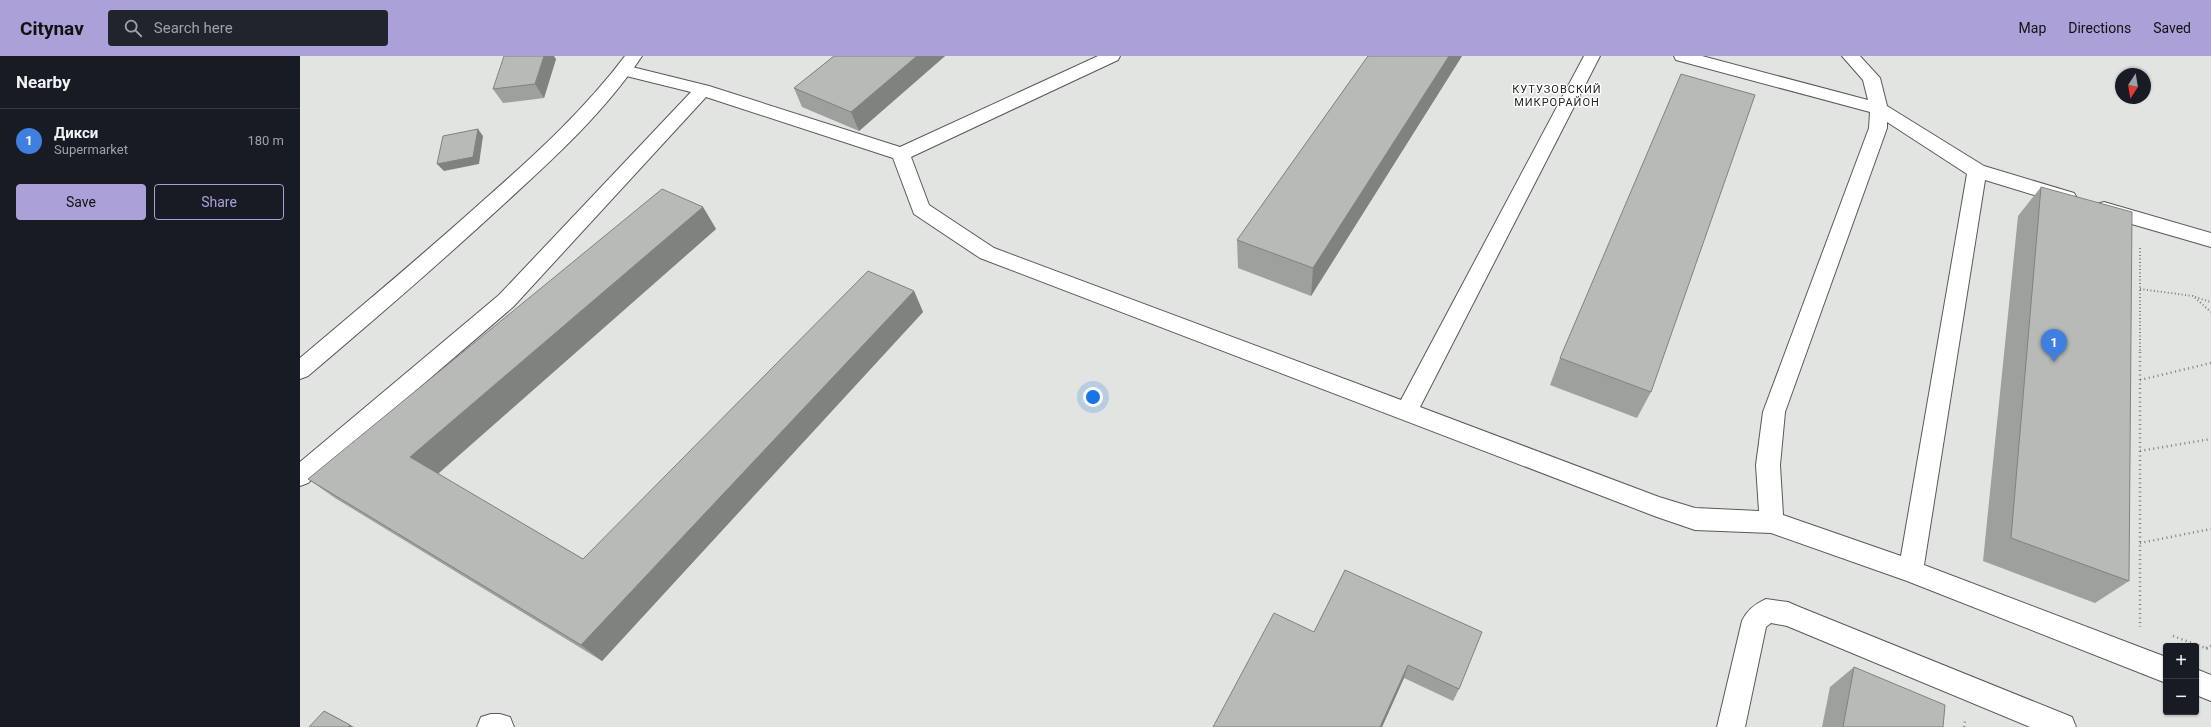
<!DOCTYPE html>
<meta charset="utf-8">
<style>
body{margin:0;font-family:Roboto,sans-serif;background:#20242c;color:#f1f3f6}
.controls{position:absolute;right:12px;bottom:12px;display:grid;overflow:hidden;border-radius:4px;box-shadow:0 1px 3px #0004}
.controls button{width:36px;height:36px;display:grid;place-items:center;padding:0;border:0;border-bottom:1px solid #363941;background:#171b24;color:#f1f3f6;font:20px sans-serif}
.compass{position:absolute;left:1815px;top:12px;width:36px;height:36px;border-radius:50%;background:#171b24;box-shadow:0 1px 3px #0004;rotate:192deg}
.you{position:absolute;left:793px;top:341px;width:14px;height:14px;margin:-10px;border:3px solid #fff;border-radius:50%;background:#1a73e8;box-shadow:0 0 0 6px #1a73e833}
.badge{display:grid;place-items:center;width:26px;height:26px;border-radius:50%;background:#aba0d7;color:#fff;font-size:13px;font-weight:700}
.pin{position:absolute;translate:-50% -33px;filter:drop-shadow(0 1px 2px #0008)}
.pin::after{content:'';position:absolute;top:21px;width:14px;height:12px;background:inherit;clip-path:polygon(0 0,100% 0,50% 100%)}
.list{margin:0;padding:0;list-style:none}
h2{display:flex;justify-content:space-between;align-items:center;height:52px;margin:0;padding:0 16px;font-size:17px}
h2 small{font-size:13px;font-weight:400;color:#9ea1a6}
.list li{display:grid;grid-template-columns:26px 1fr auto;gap:12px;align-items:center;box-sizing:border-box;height:64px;padding:0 16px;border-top:1px solid #363941}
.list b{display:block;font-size:15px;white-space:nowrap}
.list p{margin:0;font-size:13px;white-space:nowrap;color:#9ea1a6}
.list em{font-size:13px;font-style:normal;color:#9ea1a6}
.actions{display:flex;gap:8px;padding:12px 16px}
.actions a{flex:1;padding:9px 0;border:1px solid #aba0d7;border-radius:4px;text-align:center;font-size:14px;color:#aba0d7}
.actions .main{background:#aba0d7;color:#111}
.icon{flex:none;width:22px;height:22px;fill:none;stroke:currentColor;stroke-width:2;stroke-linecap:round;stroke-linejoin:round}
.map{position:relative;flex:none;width:1911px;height:671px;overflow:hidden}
header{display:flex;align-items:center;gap:24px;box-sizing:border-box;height:56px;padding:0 20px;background:#aba0d7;color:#111}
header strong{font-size:19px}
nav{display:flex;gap:22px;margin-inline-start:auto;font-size:14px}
.search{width:280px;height:36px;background:#20242c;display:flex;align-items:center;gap:10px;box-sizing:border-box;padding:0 14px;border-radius:4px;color:#9ea1a6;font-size:15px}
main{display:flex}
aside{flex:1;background:#171b24}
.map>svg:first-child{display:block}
</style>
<header>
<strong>Citynav</strong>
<div class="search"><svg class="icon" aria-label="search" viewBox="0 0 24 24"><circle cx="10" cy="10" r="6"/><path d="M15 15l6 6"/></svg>Search here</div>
<nav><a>Map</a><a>Directions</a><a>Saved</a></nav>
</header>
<main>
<aside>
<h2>Nearby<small></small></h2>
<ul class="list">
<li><span class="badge" style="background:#3f7fe0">1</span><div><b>Дикси</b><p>Supermarket</p></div><em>180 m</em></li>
</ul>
<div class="actions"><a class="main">Save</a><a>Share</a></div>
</aside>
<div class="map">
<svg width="1911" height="671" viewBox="0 0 1911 671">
<rect width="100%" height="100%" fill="#e1e4e0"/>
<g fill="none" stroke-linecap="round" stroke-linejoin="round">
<defs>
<path id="minor" d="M798,0h22l-2,4 -207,97 18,48 65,43 407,152 183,-344h16l-180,351 239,90 36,11 64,3 -3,-46 7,-53 106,-284 1,-16 -194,-52 -2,-4h28l166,44 -5,-20 -21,-24h18l20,22 7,28 97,60 90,27 3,5 -3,5 -7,2 -82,-25 -61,385 242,92v26l-259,-102 -136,-48 -76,-3 -38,-13 -677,-259 -66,-44 -21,-56 -187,-61 -193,210 -205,176 -8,3v-24l199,-167 192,-203 -73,-18 -3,-4 3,-4 6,-1 85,21 191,61zM1587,66l80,52 -66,382 -118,-41 -3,-50 5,-53 102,-284z
M1804,146l107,31v14l-114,-33 -3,-5 3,-5z
M1466,543l22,3 9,4 275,111 4,10h-46l-243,-101 -16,-3 -5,4 -21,100h-28l25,-106c5,-11 13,-17 24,-22z
M1896,613l15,6v26l-15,-6z
M191,658h9l10,3 4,10h-37l4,-10z"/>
<path id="major" d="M325,0h17c-37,56 -89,103 -138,148 -64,59 -130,116 -196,172l-8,3v-21c63,-53 125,-105 186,-160 50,-44 99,-89 139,-142z"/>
</defs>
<use href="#minor" stroke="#585a57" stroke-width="2"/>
<use href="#major" stroke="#585a57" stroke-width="2"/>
<path stroke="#7d807d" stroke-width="2" stroke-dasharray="1 2.5" stroke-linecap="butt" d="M1840,192v105
M1840,233l53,7 18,16
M1895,241l16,5"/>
<path stroke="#7d807d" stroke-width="2.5" stroke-dasharray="1 3.5" stroke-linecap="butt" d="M1840,296v275
M1840,324l71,-17
M1840,395l71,-12
M1840,487l71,-14
M1873,580l38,14
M1906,592l5,-2
M1664,671l1,-7"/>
<use href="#minor" fill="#fff" fill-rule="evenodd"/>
<use href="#major" fill="#fff" fill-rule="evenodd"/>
</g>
<path fill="#9da09d" d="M534,0h111l-86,75 -57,-24 -8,-19z
M1068,0h94l-151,240 -73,-28 -1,-28z
M256,3l-12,39 -41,5 -10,-14z
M1741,131l88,394 -34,22 -112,-42 35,-345z
M403,151l13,22 -278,245 145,85 331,-268 9,21 -321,349 -267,-163 -27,-19z
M1260,302l91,34 -14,26 -87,-33z
M1045,514l114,119 -6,12 -49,-23 -22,49h-169l101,-95z
M1554,611l89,60h-121l8,-40z"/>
<path fill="#80827f" d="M244,0h10l2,3 -12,39 -9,-14z
M617,0h28l-86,75 -8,-19z
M1149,0h13l-151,240 2,-28z
M178,73l5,7 -4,28 -35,7 -7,-7z
M403,151l13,22 -282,248 -24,-20z
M614,235l9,21 -321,349 -21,-16z
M1108,609l-4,13 -22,49h-2z
M24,655l10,5 20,11h-6z"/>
<path fill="#b7bab6" stroke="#80827f" d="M204,0h40l-9,28 -42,5z
M534,0h83l-66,56 -57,-24z
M1068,0h81l-136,212 -76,-28z
M1381,18l74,21 -104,297 -91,-34z
M178,73l-5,28 -36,7 6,-28z
M1741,131l91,25 -3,369 -118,-43z
M362,133l41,18 -293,250 173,102 285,-288 46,20 -333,354 -273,-166z
M1045,514l137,62 -23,57 -51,-24 -28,62h-167l61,-114 40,19z
M1554,611l91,38 -2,22h-100z
M24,655l26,14 -2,2h-39z"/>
<g text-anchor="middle" stroke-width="3" stroke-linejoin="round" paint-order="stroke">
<g font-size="11" letter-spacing="1" fill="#222422" stroke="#fff">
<text x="1257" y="37">КУТУЗОВСКИЙ<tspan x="1257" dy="13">МИКРОРАЙОН</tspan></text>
</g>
</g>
</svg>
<div class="controls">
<button>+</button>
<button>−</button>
</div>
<svg class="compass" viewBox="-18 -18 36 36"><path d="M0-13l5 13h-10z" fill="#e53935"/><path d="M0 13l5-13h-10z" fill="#9ea1a6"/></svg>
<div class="you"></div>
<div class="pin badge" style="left:1754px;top:306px;background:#3f7fe0">1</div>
</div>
</main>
